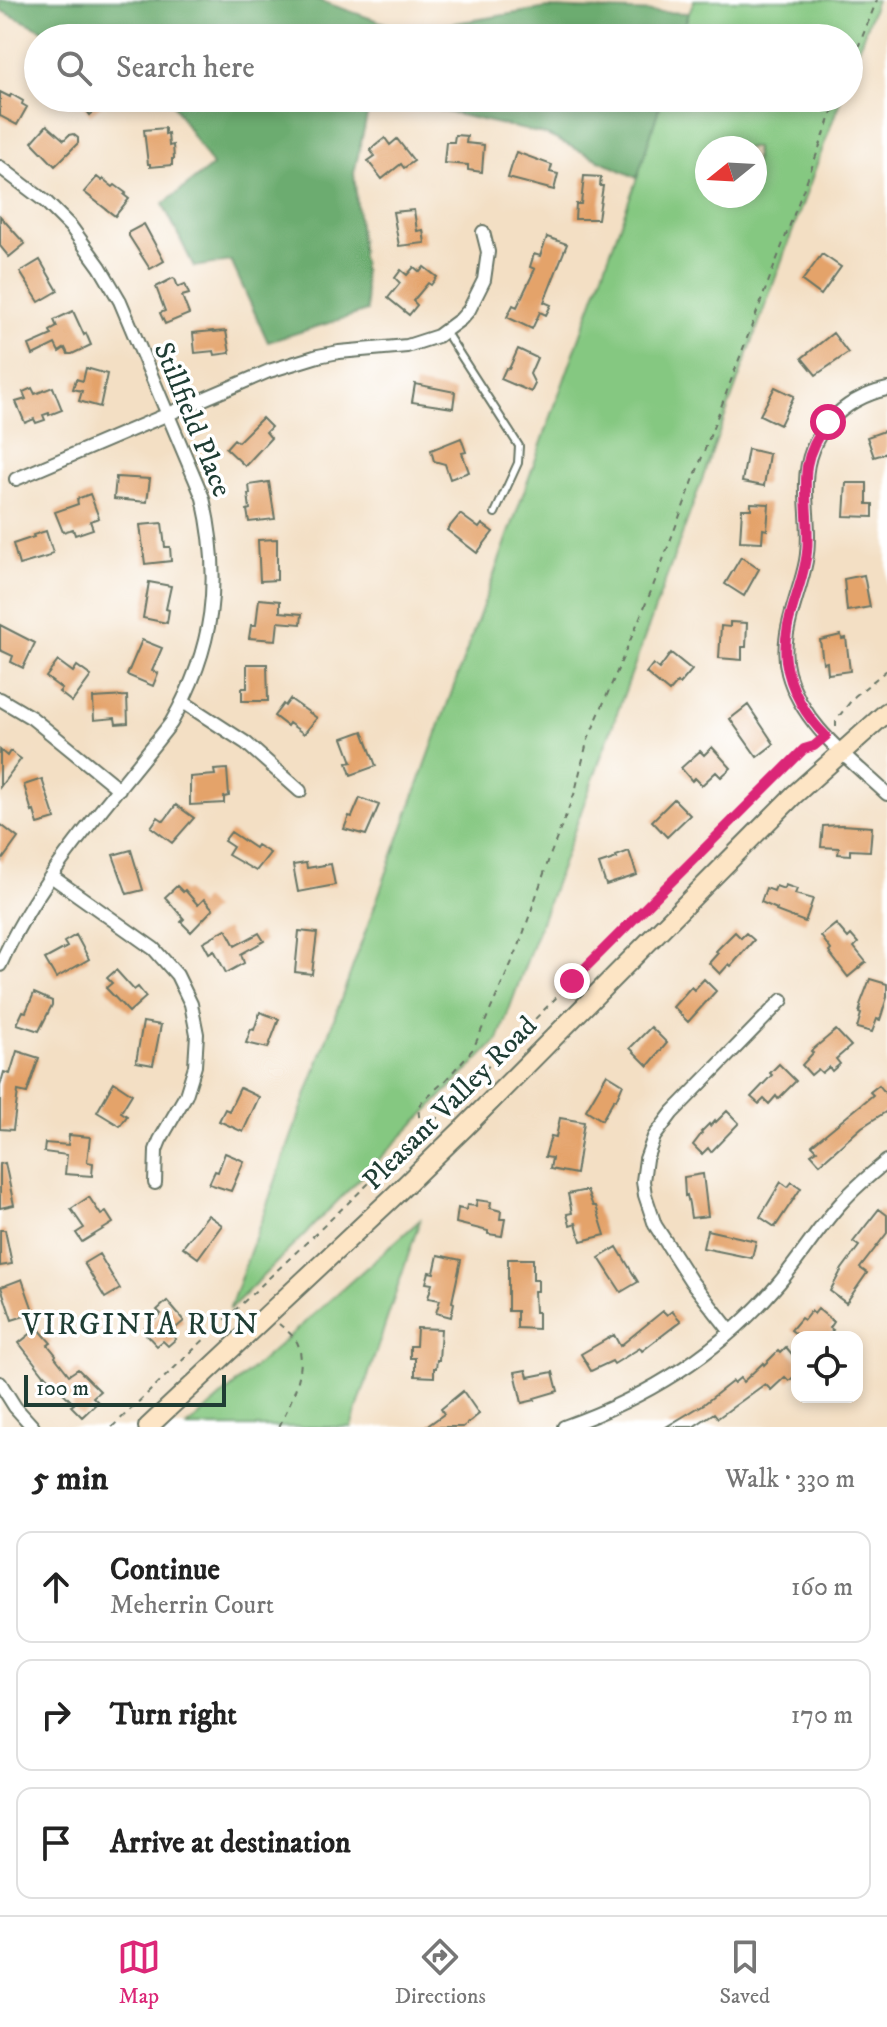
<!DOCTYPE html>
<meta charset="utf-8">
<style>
body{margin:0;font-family:"IM FELL DW Pica",serif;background:#f2f2f2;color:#222}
.controls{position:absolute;right:24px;bottom:24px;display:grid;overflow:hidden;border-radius:16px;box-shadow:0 4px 12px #0003}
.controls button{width:72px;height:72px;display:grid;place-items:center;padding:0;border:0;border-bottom:2px solid #e0e0e0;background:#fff;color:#222;font:40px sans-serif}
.compass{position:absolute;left:695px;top:136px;width:72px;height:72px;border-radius:50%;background:#fff;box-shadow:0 4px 12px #0003;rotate:252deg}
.scale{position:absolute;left:24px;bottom:20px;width:202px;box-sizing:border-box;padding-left:8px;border:4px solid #1f3d34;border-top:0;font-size:22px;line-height:28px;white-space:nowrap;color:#1f3d34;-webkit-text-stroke:6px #fff;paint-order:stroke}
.stop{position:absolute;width:24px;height:24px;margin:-18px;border:6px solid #db2777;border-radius:50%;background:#fff}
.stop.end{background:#db2777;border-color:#fff;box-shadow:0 2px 8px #0008}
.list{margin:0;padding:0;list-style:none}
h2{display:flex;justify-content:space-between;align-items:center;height:104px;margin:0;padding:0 32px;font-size:34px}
h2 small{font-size:26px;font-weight:400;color:#767676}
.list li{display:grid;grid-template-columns:52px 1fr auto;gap:24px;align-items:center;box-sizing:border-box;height:112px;margin:0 16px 16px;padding:0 16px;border:2px solid #e0e0e0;border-radius:16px}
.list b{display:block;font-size:30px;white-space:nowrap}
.list p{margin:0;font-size:26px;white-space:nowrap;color:#767676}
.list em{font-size:26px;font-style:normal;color:#767676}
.icon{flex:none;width:44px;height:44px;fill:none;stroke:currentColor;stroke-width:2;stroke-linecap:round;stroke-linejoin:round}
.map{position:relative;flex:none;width:887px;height:1427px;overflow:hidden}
.search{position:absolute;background:#fff;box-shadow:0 4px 12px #0003;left:24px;right:24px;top:24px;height:88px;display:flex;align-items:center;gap:20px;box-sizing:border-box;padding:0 28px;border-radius:44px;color:#767676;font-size:30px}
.sheet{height:488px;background:#fff}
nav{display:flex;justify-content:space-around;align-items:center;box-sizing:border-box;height:112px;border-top:2px solid #e0e0e0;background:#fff;font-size:22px;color:#767676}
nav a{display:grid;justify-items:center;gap:4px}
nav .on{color:#db2777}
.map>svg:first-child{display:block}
</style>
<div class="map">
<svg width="887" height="1427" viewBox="0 0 887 1427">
<rect width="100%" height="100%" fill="#fff"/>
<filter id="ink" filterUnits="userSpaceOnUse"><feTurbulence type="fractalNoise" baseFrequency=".0125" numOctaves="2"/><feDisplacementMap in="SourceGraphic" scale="16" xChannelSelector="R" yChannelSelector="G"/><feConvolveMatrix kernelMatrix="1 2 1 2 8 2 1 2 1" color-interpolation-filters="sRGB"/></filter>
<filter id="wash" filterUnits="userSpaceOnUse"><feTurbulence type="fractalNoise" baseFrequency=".006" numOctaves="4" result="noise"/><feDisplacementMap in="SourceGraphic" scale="32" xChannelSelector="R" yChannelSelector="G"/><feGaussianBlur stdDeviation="1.8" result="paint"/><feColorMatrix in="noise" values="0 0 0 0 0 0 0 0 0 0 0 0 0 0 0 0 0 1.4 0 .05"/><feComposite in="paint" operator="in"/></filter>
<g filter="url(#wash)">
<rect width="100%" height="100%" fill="#f3dfc4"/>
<path fill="#85c881" stroke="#52825a" stroke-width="2" fill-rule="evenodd" d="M694,0h182l-27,75v-37h-169z
M662,98h179l-343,942 -269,270 408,-1132zM707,148h48v48h-48z
M420,1220l-69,207h-164z"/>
<path fill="#6cac6f" stroke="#467452" stroke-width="2" d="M0,0h318l89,31 140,-23 141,5 -8,25h-607l-21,-4 -52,-24z
M169,98h493l-25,80 -90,-43 -118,-27 -61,3 -14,62 13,138 -99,31 -37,-81 -37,6 -31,-63 49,-38z"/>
<g id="blocks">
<path fill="#e4a36a" d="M0,92l10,5 1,-3 12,7 -1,3 5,3 -10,18 -17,-9z
M77,98h33l-20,17z
M47,125l17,15 5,-5 4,-1 5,4v5l-23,23 -23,-24z
M165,128v6l3,-1 1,13 4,-1 1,14h-2v6l-22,2v-3h-2l-4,-34z
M455,135l12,1 -1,7 18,2 -2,27 -14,-2v-5l-24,-2 2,-21h8z
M385,138l5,7 7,-6 17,22 -10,7 -3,-4 -19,15 -14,-18 7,-5 -5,-6z
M516,152l36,13 -2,7 8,2 -4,16 -46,-12z
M584,176l17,1 -1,9h3l-5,33h-23l1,-15h5z
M97,177l5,4 1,-2 10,8 2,-2 11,8 -2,2 5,4 -14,17 -31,-24z
M414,210l3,21 6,-1 2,13 -26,3 -6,-34z
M0,216l25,28 -16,13 -9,-11z
M144,224l20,37 -14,8 -21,-33v-4z
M547,237l20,7 -23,58 7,3 -5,10 -6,-3 -8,17 -25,-12 6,-12 4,2 18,-38 -5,-2 4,-13 6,2z
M822,254l19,13 -20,28 -19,-14z
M40,260l18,31 -19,11 -19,-30z
M414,267l6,5 4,-5 13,10 -6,8 -3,-2 -15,18 4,4 -8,10 -21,-17 12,-15 -5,-5 6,-8 6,5z
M173,278l2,1 3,8 7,-3 4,10 -7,2 7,18 -24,10 -5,-11 5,-2 -9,-24z
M73,311l11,24 2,-2 5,12 -19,9h-4l-3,-6 -6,4 -4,-8 -22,11 -4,-10 23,-10 -2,-4 7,-4 -3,-7z
M213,331l1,1 12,-1 4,22 -15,2 -1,-4 -19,2 -2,-20z
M833,333l15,20 -32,22 -14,-17z
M518,349l19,9 -7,16 5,10 -4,8 -30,-13 5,-11 3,1z
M86,368l21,6 -7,33 -21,-6 3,-10 -9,-2 3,-10 7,2z
M415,384l40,8 -2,16 -41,-6z
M53,387l9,23 -13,5v-2l-6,2 2,5 -9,3 -2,-4 -9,4 -9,-21 10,-3 -3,-7 9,-4 3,6z
M775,387l19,9 -14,29 -20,-10z
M262,418l9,9 -5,5 5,6 -26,28 -19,-18 8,-9 4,3z
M887,430v23l-13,4 -7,-20z
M461,438l5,14 -4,1 7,19 -19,7 -5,-15 -11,-3 -3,-11z
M748,449l21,5 -5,32 -22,-4z
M116,477l34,2 -3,23 -33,-3z
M269,482l6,37 -26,3 -2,-12 3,-1 -2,-15h2l-1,-9z
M846,483h21v21h6v13l-29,-1z
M90,494l9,24 -9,3 3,8 -18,6 -2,-6 -10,3 -8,-20 23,-8 -1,-5z
M751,503l18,1 -2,26 -4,-1 -1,13 -22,-1 2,-32h9z
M460,514l19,14 3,-4 11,8 -16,21 -30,-23z
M162,523l3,24h5l1,14 -26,3 -5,-39z
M46,531l7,22 -3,1v2l-31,9 -6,-21 21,-7 -1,-2z
M277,539v41l-17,1 -2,-41z
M741,557l18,12 -15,27 -19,-12z
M864,575l6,32 -23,4 -3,-32z
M149,582l22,4 -5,23 3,1 -2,13 -24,-5z
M259,599l21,2v11l22,2 -1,10 -23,-2 -2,18 -27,-2 2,-13h5z
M730,622l17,1 -1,24h-4v13l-23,-2 2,-32 9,1z
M0,625l35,18 -12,25 -12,-6 2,-6 -13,-6z
M841,635l1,4 4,-1 4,33 -22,3 -1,-12 -4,1 -3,-23z
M142,640l20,8 -10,23 6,2 -5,13 -26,-11z
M671,653l21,17 -12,14 -3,-1 -8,9 -23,-19 7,-9 6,5z
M58,661l15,11 4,-6 14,10 -19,26 -13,-10 3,-3 -16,-12z
M247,664h20l1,37h-26v-13h5z
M127,696l1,27 -12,1 -1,-6 -21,2 -1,-22z
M290,699l27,19 -13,16 -15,-11 -2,3 -13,-10 9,-12 2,2z
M748,705l26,39 -17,13 -27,-38z
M363,731l13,35 -25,9 -4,-12 5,-1 -9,-24z
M712,747l19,21 -10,9 -5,-5 -14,13 -7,-7 -3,3 -11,-13 19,-17 4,4z
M0,750l7,6 3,-5 11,8 -21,28z
M227,769l2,27 -5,1v6l-34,2v-28l25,-2 -1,-5z
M42,779l13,40 -17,5 -4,-13 -2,1 -8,-27z
M360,798l19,7 -13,30 -22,-6 5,-13 3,1z
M674,799l16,16 -23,22 -15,-16z
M176,805l18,13 -22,25 -21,-16 7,-10 6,4z
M0,824l18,14 -18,25z
M841,825l31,2 -2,24 -20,-1v5l-12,-1 1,-6 -18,-1 2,-21z
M231,832l24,16 2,-3 13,8 -14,18 -28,-16 5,-8 -9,-6z
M131,850l12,40 -16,4 -14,-39z
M629,851l8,24 -31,10 -7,-21 18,-6 -1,-2z
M306,863l1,5 24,-4 4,21 -37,7 -5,-27z
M785,885l12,4 -2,5 18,5 -8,23 -29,-11 1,-2 -16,-7 5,-14 8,3 2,-5 8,3z
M177,886l6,6 2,-2 13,15 6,-6 9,10 -22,23 -10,-10 3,-3 -19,-22z
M836,924l12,14 3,-3 7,8 -4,4 12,15 -18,15 -19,-25 2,-2 -10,-14z
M226,929l9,17 24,-13 5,8 -23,13 3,9 -18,10 -12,-23 -5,3 -6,-11z
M299,931l18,2 -5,41 -17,-2z
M735,932l6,6 5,-5 8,7 -23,26 -2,-2 -9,10 -11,-11 9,-10 -2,-2z
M76,935l13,24 -33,19 -11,-19 22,-12 -3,-5z
M116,970l18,20 4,-3 8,10 -17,15 -23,-24 6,-5 -5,-5z
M704,979l12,12 -28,31 -15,-15 18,-20 3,3z
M870,979l17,5v13l-7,23 -3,-1 -5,13 -15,-4 4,-14 -2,-1 2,-7 -1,-1z
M34,993l18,8v4l-13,26 -22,-7 6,-13 3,1z
M260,1012l19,7 -11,29 -22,-5 5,-14 3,1z
M143,1022l18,3 -8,40 -17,-3z
M651,1027l16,16 -19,23 -18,-18z
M836,1030l15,16 -15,13 4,5 -8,7 -3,-4 -7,6 -4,-4 -7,6 -9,-10 11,-12 -2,-2z
M17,1051l22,7 -12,35 -9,-2 -5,39 -13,-1v-43l4,-14 6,2z
M779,1064l17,17 -18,18 -2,-3 -7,8 -5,-5 -5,5 -8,-7 21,-22 -2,-2z
M607,1074l16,10 -7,16 -2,-1 -12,21 -16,-10z
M114,1082l18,12 -11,18 6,4 -7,10 -23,-14z
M879,1085l8,10v16l-25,16 -42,37 -9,-10 6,-4 -5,-5 61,-50 -3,-3z
M240,1088l19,9 -16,35 -24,-11 6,-12 4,2z
M727,1111l12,12 -28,29 -3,-4 -6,6 -9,-9 9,-12 -1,-1 8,-8 1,2 5,-6 1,2z
M560,1118l24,4 -8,52 -26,-5 2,-11 -7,-1 6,-21 5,1z
M69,1135l21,2 -3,25 6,1 -1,13 -27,-2 2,-19 -23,-3 1,-9 23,2z
M225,1153l19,8 -13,30 -22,-7 6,-13 3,1z
M5,1163l9,42 -14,3v-44z
M703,1174l5,42 -17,2 -2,-14 -2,-9 -2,1 -1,-19z
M781,1182l7,5 4,-5 9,6 -26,39 -15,-10z
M582,1191h5l6,15h3l9,29 -24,6 -5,-18 -6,2 -3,-11 5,-1 -4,-19z
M89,1197l12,18 5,-3 7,11 -31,19 -6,-9 8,-5 -13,-19z
M477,1200l14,2 -1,6 11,3 -1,8h5l-3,17 -14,-2v-3l-32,-8 2,-15 8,2 1,-5 9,1z
M879,1209l8,6v18l-27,35 7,5 -21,30 -16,-12 12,-22 17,-23 -6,-4z
M208,1215l14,10 -24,33 -15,-11z
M0,1230h5l7,34 -12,2z
M707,1230l49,11 -4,17 -49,-10z
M617,1247l21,35 -17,10 -22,-34z
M99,1254l21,35 -15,9 -21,-35z
M438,1255l23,5 -9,42 2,1 -3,14 -15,-4 4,-13 -12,-2 4,-14 -6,-1 3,-11 5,1z
M508,1259h25v21h5v11h-4l1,21h3v17l-21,-1v-17h-9z
M22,1279l12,34 -22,7 -11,-33z
M167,1301l17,20 -14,12 6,6 -8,7 -5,-5 -6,5 -15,-16 19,-16 -4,-4z
M818,1309l16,13 -4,6 3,2 -6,7h-27l-9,-7 10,-12 3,2 7,-9 3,3z
M663,1311l4,4 5,-4 9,10 -39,30 -2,-3 -26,16 -2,-3 -21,10 -10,-17 33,-19 6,11z
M38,1328l13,15 -3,2 8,10 -1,2 14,18 9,-6 22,22 -7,6 5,5 -16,15 -11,-11 3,-2 -29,-30 -1,1 -25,-32z
M417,1328l24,1 -2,31h-2l-1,8h-2v9l-19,-1v-18h-5v-12h6z
M786,1347l11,13v14l-8,7 -4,-4 -14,13 -6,-6 -47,34 -4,-5 -21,14h-27l38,-23 29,-23 1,2 6,-5 3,4 20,-19 1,2 14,-14 2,2z
M526,1370l2,7 25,-5 5,19 -24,7 1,2 -13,3 -7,-31z
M463,1391l16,23 -16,13h-37l18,-13 -3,-5z"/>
</g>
</g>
<g filter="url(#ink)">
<use href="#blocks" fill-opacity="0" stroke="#697666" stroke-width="2"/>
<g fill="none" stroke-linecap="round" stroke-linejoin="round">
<defs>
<path id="service" d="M445,331l74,115 -1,17 -23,50"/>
<path id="minor" d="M0,167l46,35 25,25 29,40 20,34 83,197c19,83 11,150 -32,225 -60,78 -131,151 -171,242
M887,389c-45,10 -80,45 -81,93 -1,26 5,52 0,79 -7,37 -28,74 -18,112 14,52 62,86 99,121
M16,479l253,-108 49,-15 21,-4 68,-6 31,-10 23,-17 8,-9 15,-30 4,-28 -5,-20
M0,699l32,19 87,71
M183,702l63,41 54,48
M51,876l103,73 23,26 14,29 6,30 -2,32 -9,29 -26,45 -4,10 -1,33
M731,1332l-40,-51 -36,-56 -10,-30 -2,-14 3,-22 8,-22 18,-24 110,-113
M0,1383l15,24 18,20
M564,1427c82,-29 158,-76 215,-144 22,-26 40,-56 63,-81 13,-15 29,-28 45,-41"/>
<path id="secondary" d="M148,1427l244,-229 73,-71 329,-332 93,-83"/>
</defs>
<use href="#service" stroke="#697666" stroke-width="10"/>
<use href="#minor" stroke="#697666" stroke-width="16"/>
<use href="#secondary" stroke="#697666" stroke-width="22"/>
<path stroke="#697666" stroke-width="2" stroke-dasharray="6 6" stroke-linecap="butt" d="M849,70l28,-70
M836,727v-7l19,-24 32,-26
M432,1136l-12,-12 -2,-17 5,-7 21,-18 29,-33 46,-103 32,-93 24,-61 12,-50 65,-153 186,-491
M279,1324c6,5 14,11 18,18 12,26 -7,61 -18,85
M112,1427l314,-298 341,-344 37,-36 13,-5"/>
<use href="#service" stroke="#fff" stroke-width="6"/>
<use href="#minor" stroke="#fff" stroke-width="12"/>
<use href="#secondary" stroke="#fde5c5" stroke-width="18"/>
</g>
</g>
<g fill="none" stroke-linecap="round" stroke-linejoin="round" filter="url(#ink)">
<path stroke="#db2777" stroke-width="10" d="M572,981l232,-232 10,-3 12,-10c-20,-19 -36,-47 -40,-75 -5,-38 17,-72 21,-109 3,-28 -4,-57 0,-86 3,-17 11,-31 21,-44"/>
</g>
<g text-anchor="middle" stroke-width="7" stroke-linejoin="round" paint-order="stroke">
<g font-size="28" fill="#1f3d34" stroke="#fff">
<text transform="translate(194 419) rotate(68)" y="10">Stillfield Place</text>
<text transform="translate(449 1102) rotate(-45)" y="10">Pleasant Valley Road</text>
</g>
<g font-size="30" letter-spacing="2" fill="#1f3d34" stroke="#fff">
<text x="141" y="1334">VIRGINIA RUN</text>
</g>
</g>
</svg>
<div class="controls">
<button><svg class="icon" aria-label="locate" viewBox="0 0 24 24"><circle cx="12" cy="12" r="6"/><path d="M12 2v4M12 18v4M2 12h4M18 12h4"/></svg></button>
</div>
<svg class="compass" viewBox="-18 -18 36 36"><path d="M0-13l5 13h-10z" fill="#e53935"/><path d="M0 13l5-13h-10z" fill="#767676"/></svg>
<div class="scale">100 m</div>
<div class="stop" style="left:828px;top:422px"></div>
<div class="stop end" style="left:572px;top:981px"></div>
<div class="search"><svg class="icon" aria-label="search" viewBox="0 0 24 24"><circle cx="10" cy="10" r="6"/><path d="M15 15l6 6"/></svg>Search here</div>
</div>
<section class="sheet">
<h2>5 min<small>Walk · 330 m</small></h2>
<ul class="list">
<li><svg class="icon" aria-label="ahead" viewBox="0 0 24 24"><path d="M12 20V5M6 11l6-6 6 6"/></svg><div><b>Continue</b><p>Meherrin Court</p></div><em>160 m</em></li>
<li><svg class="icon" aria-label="right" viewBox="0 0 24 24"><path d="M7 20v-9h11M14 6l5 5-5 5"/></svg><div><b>Turn right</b></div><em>170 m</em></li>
<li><svg class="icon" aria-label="arrive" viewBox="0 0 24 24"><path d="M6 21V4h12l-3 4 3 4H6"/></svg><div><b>Arrive at destination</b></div></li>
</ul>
</section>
<nav>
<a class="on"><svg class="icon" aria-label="map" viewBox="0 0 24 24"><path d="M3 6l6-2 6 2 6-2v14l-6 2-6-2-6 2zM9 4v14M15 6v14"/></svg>Map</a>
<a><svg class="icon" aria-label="directions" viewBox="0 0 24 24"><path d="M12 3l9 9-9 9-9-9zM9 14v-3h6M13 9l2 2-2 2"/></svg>Directions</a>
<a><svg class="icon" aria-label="saved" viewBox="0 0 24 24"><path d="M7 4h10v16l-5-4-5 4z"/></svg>Saved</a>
</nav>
